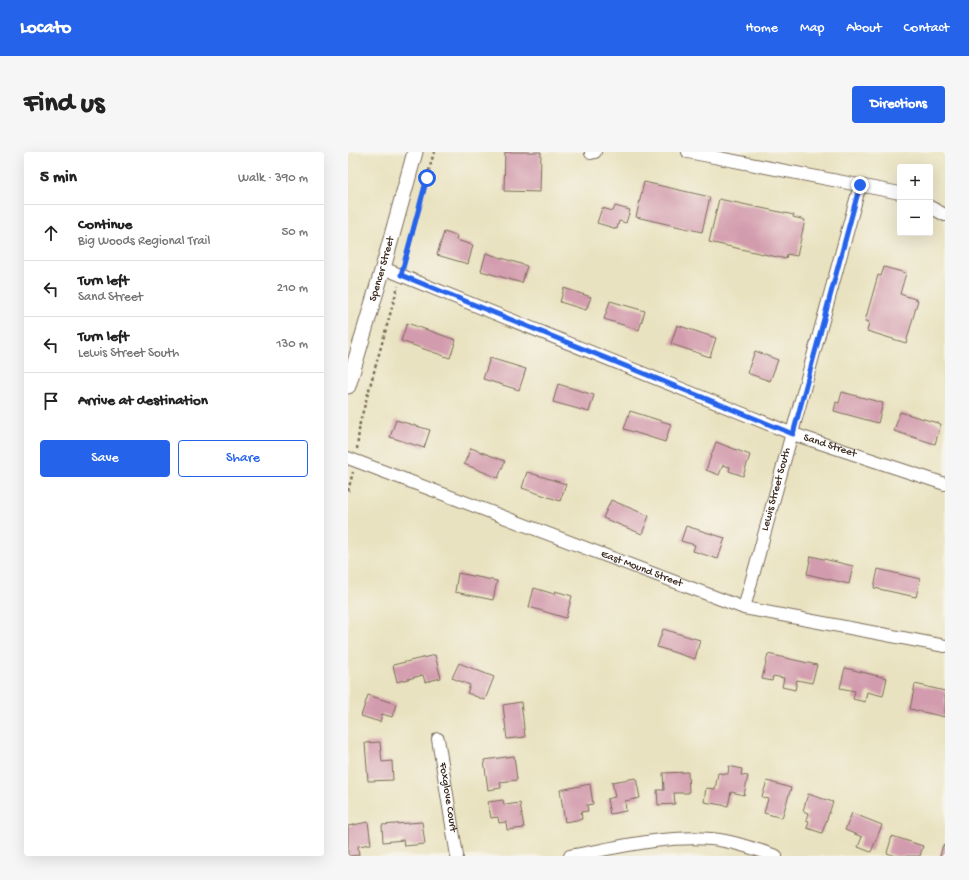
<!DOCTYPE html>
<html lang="en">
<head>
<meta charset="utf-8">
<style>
	:root { --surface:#fff; --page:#f6f6f6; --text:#222; --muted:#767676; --line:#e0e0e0; --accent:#2563eb }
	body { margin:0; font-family:"Gochi Hand",sans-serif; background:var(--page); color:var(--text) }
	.controls { position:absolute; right:12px; top:12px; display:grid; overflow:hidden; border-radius:4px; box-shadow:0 4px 16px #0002 }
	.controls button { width:36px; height:36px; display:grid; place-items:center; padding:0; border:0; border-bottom:1px solid var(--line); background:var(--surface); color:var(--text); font:20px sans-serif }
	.stop { position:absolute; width:12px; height:12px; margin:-9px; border:3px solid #2563eb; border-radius:50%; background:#fff }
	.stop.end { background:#2563eb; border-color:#fff; box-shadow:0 1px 4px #0008 }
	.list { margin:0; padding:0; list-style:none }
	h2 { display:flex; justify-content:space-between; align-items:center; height:52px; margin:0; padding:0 16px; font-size:17px }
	h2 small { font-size:13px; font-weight:400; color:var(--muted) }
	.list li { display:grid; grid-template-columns:26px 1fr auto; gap:12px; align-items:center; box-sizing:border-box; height:56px; padding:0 16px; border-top:1px solid var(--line) }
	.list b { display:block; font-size:15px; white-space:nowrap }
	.list p { margin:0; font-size:13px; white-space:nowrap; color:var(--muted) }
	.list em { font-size:13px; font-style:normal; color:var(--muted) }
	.actions { display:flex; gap:8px; padding:12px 16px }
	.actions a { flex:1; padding:9px 0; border:1px solid var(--accent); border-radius:4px; text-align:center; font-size:14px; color:var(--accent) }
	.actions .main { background:var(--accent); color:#fff }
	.icon { flex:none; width:22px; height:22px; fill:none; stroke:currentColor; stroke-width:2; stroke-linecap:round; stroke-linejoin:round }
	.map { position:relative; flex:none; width:597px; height:704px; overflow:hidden; border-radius:4px }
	header { display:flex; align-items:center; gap:24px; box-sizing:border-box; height:56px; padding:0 20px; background:var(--accent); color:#fff }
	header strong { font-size:19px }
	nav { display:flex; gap:22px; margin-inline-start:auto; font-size:14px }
	.intro { display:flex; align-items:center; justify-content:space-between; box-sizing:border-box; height:96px; padding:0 24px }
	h1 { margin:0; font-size:28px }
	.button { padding:10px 18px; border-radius:4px; background:var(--accent); color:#fff; font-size:14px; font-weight:700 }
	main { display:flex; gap:24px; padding:0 24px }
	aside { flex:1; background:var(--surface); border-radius:4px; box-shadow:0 4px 16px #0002 }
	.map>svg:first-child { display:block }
</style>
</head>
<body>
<header>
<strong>Locato</strong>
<nav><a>Home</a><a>Map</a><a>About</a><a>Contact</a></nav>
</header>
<div class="intro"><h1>Find us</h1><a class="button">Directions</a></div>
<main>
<aside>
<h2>5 min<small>Walk · 390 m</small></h2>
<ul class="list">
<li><svg class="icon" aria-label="ahead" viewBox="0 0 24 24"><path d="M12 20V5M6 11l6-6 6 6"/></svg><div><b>Continue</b><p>Big Woods Regional Trail</p></div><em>50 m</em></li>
<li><svg class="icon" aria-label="left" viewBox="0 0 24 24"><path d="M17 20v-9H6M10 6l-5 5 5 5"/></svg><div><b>Turn left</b><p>Sand Street</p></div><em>210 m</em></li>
<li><svg class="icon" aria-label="left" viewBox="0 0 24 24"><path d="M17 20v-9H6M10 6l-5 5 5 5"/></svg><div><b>Turn left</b><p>Lewis Street South</p></div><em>130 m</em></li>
<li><svg class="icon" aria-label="arrive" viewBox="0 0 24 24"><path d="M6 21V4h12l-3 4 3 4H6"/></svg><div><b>Arrive at destination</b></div></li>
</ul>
<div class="actions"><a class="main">Save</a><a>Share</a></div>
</aside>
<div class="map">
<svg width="597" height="704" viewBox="0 0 597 704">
	<rect width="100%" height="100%" fill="#f7f3e8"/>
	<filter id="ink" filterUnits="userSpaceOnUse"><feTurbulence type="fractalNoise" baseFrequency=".025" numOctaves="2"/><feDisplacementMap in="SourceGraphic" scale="8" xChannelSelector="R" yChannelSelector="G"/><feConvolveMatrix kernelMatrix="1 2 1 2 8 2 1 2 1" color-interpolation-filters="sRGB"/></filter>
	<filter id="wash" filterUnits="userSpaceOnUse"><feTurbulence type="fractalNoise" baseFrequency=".012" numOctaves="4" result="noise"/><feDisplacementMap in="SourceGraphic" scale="16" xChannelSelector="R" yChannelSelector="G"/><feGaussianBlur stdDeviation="0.9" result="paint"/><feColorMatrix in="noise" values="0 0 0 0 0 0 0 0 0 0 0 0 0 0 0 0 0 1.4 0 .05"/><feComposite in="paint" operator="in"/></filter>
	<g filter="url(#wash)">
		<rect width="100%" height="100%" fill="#e9e2c0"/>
		<g id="blocks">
			<g fill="#d39cae">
				<polygon points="157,0 193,0 192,40 156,39"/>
				<polygon points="296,30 362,45 354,80 288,65"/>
				<polygon points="371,47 446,63 445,65 457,68 449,104 439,102 438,107 361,90"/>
				<polygon points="267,54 282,58 278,71 271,69 269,77 249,71 254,56 265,59"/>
				<polygon points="96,80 109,84 108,88 125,93 120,112 89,103"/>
				<polygon points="138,101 179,114 174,131 133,119"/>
				<polygon points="536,115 558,121 552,142 570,148 558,191 519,179 521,170 517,169 530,123 533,124"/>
				<polygon points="216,136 243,145 238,158 212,150"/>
				<polygon points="262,149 297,159 291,178 256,167"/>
				<polygon points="59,171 108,188 102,206 53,189"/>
				<polygon points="329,173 368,186 362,205 323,192"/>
				<polygon points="407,199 430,208 422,229 399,221"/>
				<polygon points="142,206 178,217 171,238 135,227"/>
				<polygon points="210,232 246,243 241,260 205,250"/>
				<polygon points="494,240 535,251 530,271 486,259 488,250 491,251"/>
				<polygon points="282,259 323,272 317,290 276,277"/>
				<polygon points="552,260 593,272 587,292 546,279"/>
				<polygon points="48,268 82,278 76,296 42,285"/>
				<polygon points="368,290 402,303 395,324 381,319 382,315 375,313 371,323 358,318"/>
				<polygon points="123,296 157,309 150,326 116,312"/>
				<polygon points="179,320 218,332 212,349 174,336"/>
				<polygon points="263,348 301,364 294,382 255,366"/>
				<polygon points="338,374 377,386 370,407 345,399 347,393 333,389"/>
				<polygon points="463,404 505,414 501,432 459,422"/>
				<polygon points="530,417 572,427 568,445 526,436"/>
				<polygon points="110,421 149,429 145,448 107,440"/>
				<polygon points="186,436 206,442 207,439 224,444 218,466 181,455"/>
				<polygon points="315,477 352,488 347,507 309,495"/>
				<polygon points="420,502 469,513 464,531 449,528 447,538 434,535 436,526 425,524 424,529 414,527"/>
				<polygon points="87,503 93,526 77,530 75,523 49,530 45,513"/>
				<polygon points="111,511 146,525 137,548 119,541 122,533 104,526"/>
				<polygon points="497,516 539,526 535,544 519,540 517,550 505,547 507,539 492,536"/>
				<polygon points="567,532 597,539 597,565 562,557"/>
				<polygon points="20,543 48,552 44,565 34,562 32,570 13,564"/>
				<polygon points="173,550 177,585 159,587 155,553"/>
				<polygon points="32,590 34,610 44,609 45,628 20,629 17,591"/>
				<polygon points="166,604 169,628 152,630 153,636 140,638 136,608"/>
				<polygon points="381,614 394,617 393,623 400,624 396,643 383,640 380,654 356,650 358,636 367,637 370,621 380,622"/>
				<polygon points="340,620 341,641 326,641 327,652 310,653 309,638 316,638 315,621"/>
				<polygon points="288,626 292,646 277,649 278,659 262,662 259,647 267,645 264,630"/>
				<polygon points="419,629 443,636 434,666 416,661 420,647 414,645"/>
				<polygon points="242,632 245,652 239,653 240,659 233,660 234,667 217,670 212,638"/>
				<polygon points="460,642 485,650 474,681 459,676 461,669 458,668 460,661 455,659"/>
				<polygon points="155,648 156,653 172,651 176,676 159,678 158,670 151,671 150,665 143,666 140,650"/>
				<polygon points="504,661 534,673 523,700 510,695 514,685 497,678"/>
				<polygon points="20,670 23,692 10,694 11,703 0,704 0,674"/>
				<polygon points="74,670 77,692 56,694 55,688 35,690 34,673"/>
				<polygon points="544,684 575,694 572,704 548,704 539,701"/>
				<polygon points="595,693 597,694 597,704 592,704"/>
			</g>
		</g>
	</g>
	<g filter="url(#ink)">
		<use href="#blocks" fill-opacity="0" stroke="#786a57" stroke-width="1"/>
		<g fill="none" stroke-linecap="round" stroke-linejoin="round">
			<defs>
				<g id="minor">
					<polyline points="340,0 552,41"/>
					<polyline points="243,1 247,0"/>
					<polyline points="582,55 597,63"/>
					<path id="s1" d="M35,116l410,166 152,50"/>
					<path id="s2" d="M0,306l396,150 201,38"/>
					<path id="s3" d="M396,456l116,-423"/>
					<path id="s4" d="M90,587l19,117"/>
					<path d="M222,704c46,-8 94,-21 141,-17 22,2 44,10 65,17"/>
				</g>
				<g id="tertiary">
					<path id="s5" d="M0,234l35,-118 32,-116"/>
				</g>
			</defs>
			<use href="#minor" stroke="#786a57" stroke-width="14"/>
			<use href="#tertiary" stroke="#786a57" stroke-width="17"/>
			<g stroke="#786a57" stroke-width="2.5" stroke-dasharray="3 3" stroke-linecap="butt">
				<polyline points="56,112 86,0"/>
				<polyline points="9,297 12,270 50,134"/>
				<polyline points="0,339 5,320"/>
			</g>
			<use href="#minor" stroke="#fff" stroke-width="12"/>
			<use href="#tertiary" stroke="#fff" stroke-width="15"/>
		</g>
	</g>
	<g fill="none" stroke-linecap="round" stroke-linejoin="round" filter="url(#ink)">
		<polyline stroke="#2563eb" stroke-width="5" points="79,26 53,123 445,282 512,33"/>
	</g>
	<g text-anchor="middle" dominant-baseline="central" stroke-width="3" stroke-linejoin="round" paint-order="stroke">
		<g font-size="11" fill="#3b2a1e" stroke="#f7f3e8">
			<text stroke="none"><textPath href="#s5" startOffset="122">Spencer Street</textPath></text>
			<text stroke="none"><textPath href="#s1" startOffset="481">Sand Street</textPath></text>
			<text stroke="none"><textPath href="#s3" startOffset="123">Lewis Street South</textPath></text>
			<text stroke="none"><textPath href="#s2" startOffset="314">East Mound Street</textPath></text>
			<text stroke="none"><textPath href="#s4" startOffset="59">Foxglove Court</textPath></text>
		</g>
	</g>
</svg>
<div class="controls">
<button>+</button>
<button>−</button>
</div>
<div class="stop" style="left:79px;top:26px"></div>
<div class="stop end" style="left:512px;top:33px"></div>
</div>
</main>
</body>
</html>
